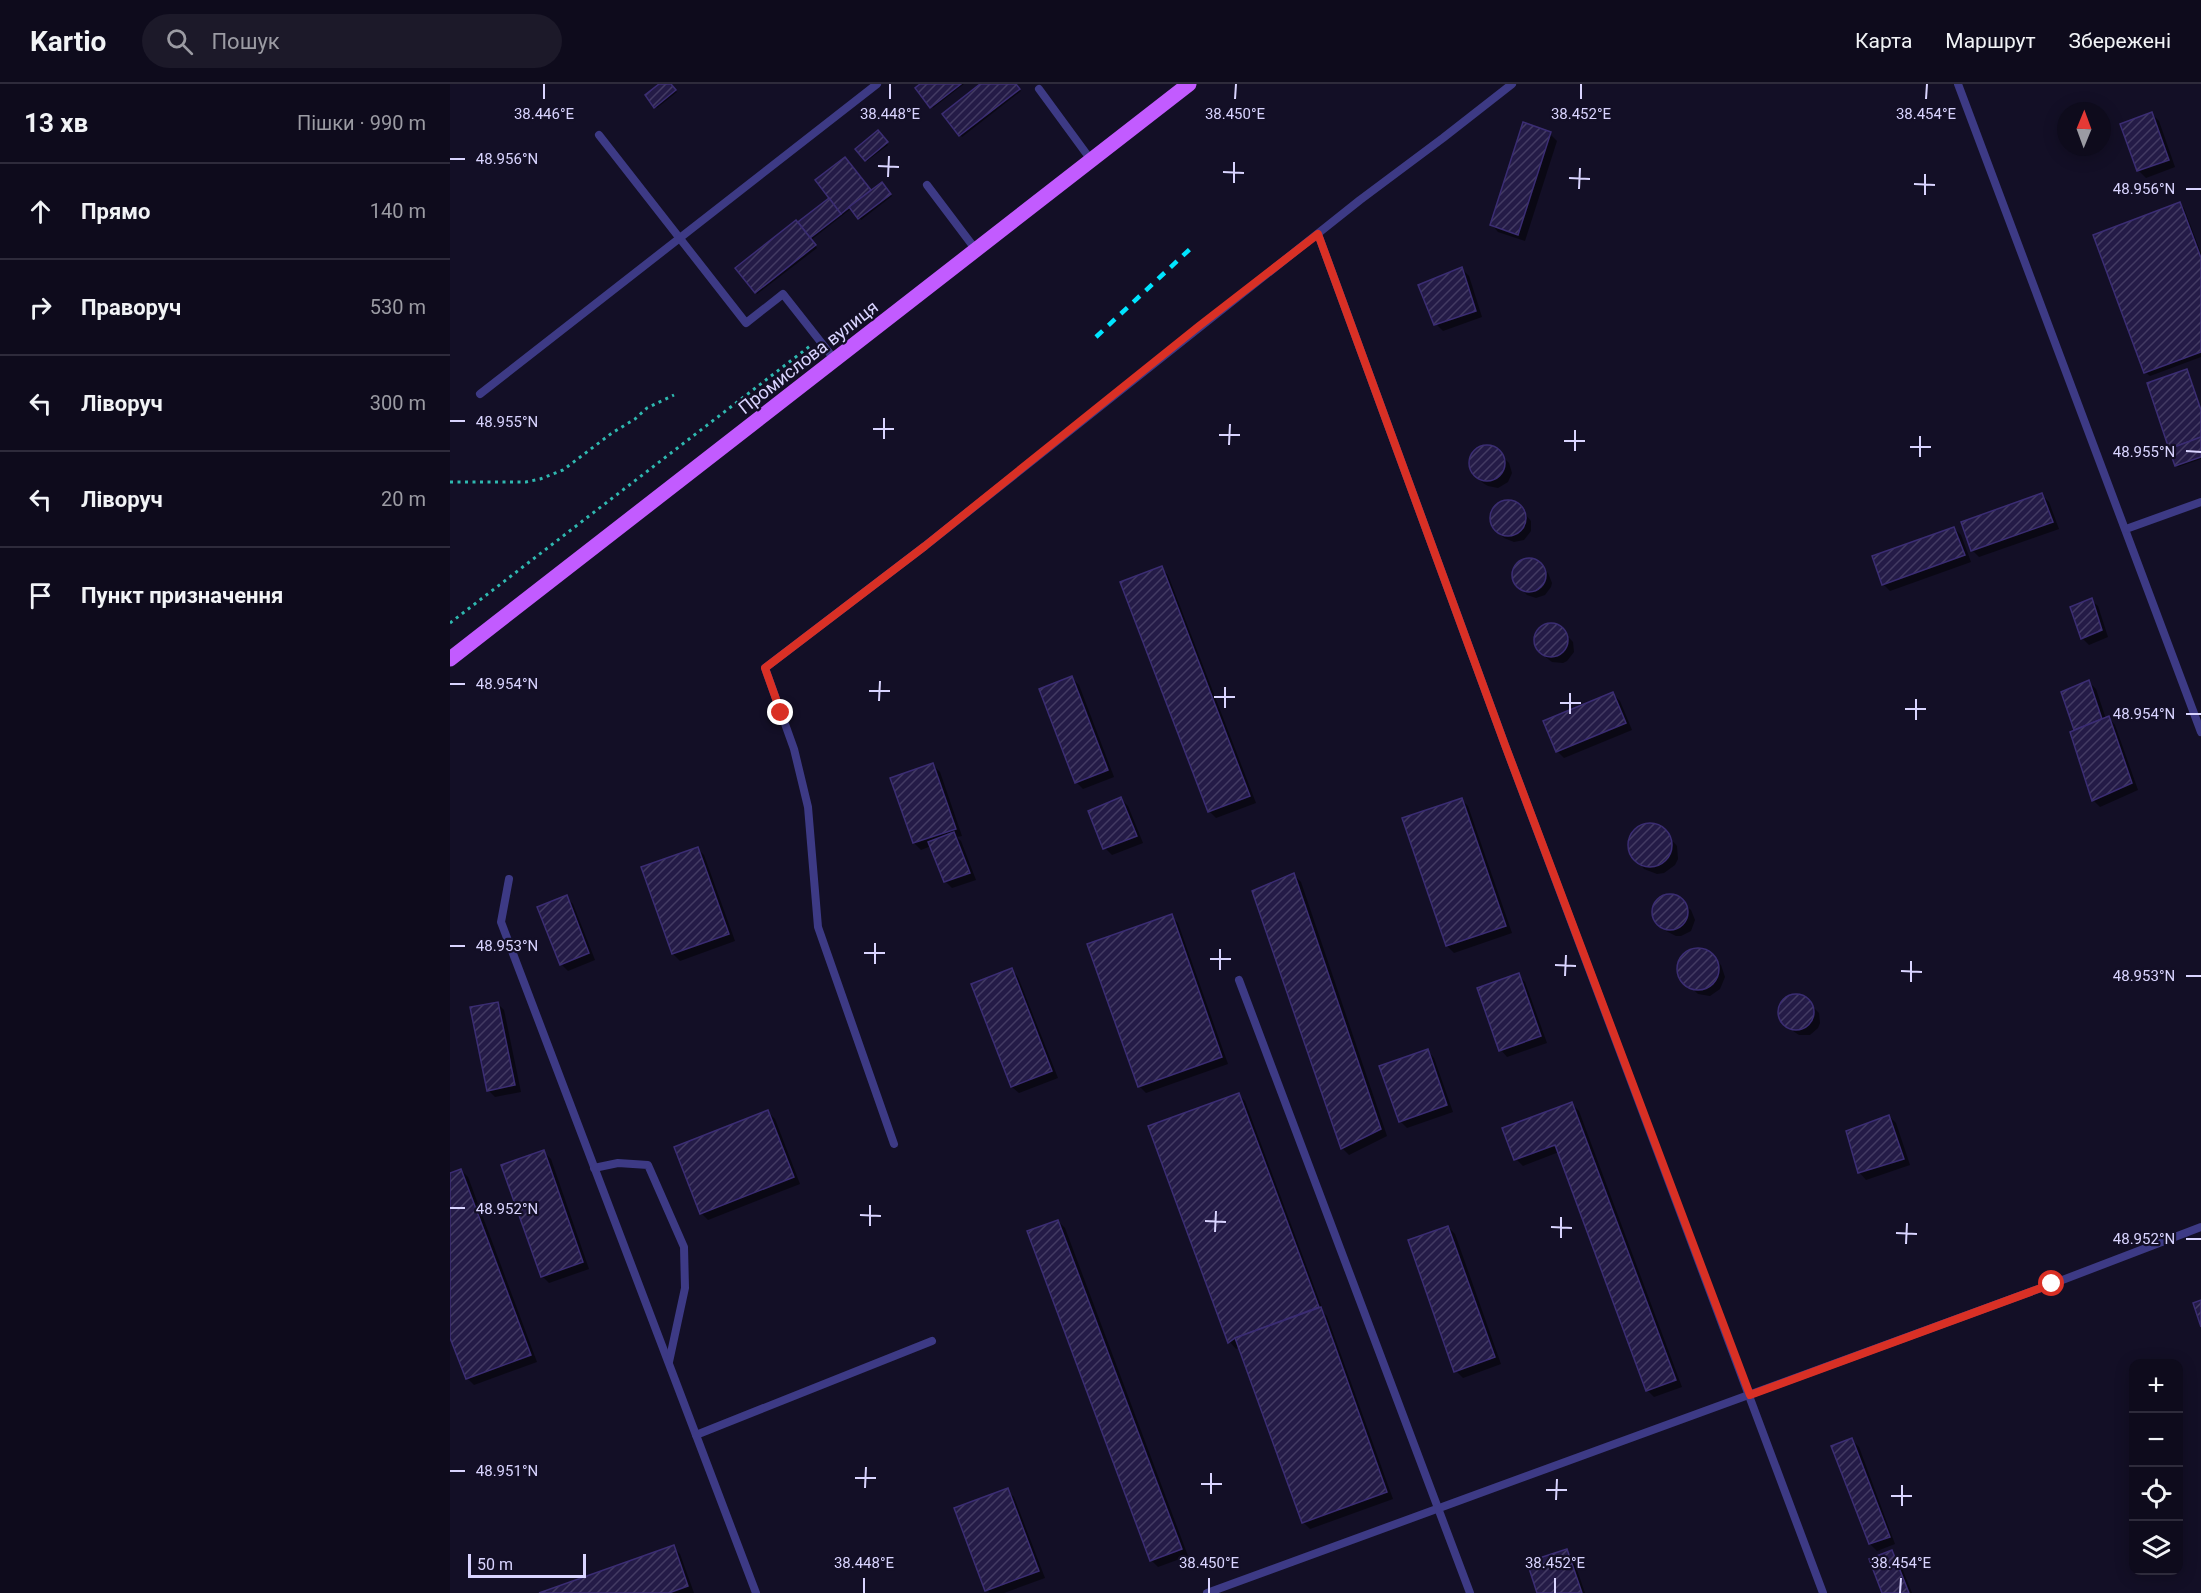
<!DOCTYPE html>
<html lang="uk">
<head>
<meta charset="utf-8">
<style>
	:root { --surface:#0e0b1c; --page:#1c1929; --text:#f1f3f6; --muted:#9b9ba3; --line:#2e2b3b }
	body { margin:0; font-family:Roboto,sans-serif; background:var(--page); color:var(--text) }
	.controls { position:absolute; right:18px; bottom:18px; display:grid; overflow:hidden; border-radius:12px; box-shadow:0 3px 15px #0003 }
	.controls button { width:54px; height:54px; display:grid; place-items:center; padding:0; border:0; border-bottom:2px solid var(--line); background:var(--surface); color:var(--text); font:30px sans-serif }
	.compass { position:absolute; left:1607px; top:18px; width:54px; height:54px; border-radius:50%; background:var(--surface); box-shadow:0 3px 15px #0003; rotate:1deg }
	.scale { position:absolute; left:18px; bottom:15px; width:118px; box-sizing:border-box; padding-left:6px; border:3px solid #d9d4ff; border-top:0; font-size:16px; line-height:21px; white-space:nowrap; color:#d9d4ff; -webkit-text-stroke:4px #130f26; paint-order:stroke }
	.stop { position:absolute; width:18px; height:18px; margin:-14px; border:4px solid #d93025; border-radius:50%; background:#fff }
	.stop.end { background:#d93025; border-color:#fff; box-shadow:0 2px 6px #0008 }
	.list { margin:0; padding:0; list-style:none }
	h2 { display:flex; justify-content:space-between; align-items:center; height:78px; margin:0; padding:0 24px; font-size:26px }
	h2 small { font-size:20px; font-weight:400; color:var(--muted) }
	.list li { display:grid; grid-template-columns:39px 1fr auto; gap:18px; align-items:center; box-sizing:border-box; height:96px; padding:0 24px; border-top:2px solid var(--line) }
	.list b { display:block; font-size:22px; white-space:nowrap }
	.list em { font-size:20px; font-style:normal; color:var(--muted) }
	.icon { flex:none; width:33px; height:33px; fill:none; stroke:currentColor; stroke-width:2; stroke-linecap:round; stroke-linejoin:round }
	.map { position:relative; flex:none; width:1751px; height:1509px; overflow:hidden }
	header { display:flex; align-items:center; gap:36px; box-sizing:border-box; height:84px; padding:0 30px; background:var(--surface); border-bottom:2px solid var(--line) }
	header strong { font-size:28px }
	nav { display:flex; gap:33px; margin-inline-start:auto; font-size:21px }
	.search { width:420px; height:54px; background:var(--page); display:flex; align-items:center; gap:15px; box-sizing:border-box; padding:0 21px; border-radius:33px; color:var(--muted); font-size:22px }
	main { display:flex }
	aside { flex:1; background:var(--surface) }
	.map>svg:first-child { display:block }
</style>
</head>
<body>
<header>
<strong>Kartio</strong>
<div class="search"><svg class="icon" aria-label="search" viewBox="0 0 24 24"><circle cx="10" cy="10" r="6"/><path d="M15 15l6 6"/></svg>Пошук</div>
<nav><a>Карта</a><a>Маршрут</a><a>Збережені</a></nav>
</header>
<main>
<aside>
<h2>13 хв<small>Пішки · 990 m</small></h2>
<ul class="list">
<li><svg class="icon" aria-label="ahead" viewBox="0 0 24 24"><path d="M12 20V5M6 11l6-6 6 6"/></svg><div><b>Прямо</b></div><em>140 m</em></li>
<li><svg class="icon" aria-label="right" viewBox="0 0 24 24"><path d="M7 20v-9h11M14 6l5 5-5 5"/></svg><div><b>Праворуч</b></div><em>530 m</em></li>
<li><svg class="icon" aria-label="left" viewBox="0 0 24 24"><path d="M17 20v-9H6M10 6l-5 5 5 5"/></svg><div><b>Ліворуч</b></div><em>300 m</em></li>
<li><svg class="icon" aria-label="left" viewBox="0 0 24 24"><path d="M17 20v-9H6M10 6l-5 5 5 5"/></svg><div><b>Ліворуч</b></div><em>20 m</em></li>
<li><svg class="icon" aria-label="arrive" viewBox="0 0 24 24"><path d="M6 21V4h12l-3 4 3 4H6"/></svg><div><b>Пункт призначення</b></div></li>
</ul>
</aside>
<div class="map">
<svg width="1751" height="1509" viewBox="0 0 1751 1509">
	<defs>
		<pattern id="building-hatch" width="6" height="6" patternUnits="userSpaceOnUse" patternTransform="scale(1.5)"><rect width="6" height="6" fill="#241b47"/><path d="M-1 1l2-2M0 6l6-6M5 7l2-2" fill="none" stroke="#433b63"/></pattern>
	</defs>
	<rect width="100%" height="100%" fill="#130f26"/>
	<g fill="#0007">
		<polygon points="211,0 220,0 227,8 207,24 197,11"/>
		<polygon points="472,0 514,0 483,24 467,4"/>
		<polygon points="533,0 565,0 571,7 512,53 494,31"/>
		<polygon points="1702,30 1709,37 1725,83 1696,94 1689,87 1672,41"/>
		<polygon points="428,48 438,61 417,77 407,65"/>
		<polygon points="1100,50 1107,57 1075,157 1048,148 1042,141"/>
		<polygon points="395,75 421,108 432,100 442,112 411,136 402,124 361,156 367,164 307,210 287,184 381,114"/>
		<polygon points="1730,120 1734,124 1751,169 1751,273 1700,292 1695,288"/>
		<polygon points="1012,185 1019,192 1032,233 993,247 986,240"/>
		<polygon points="1737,287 1751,326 1751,375 1728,383 1727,381"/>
		<polygon points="1033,364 1044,364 1059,379 1062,389 1058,398 1048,404 1038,402 1033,399 1026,391 1021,381 1023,370"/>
		<polygon points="1592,411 1599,418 1609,445 1529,473 1522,466"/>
		<polygon points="1056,418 1061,419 1070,424 1081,437 1081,447 1074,456 1064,458 1054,454 1043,442 1042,431 1047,422"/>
		<polygon points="1504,444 1511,451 1521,478 1440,507 1433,500"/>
		<polygon points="1077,476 1087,478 1098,489 1102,499 1101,503 1095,511 1086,514 1077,511 1066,499 1063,489 1068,480"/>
		<polygon points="711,484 718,491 806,719 766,734 759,727"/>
		<polygon points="1641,516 1648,522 1658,553 1639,561 1632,554"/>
		<polygon points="1104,540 1108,542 1123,558 1124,568 1117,577 1113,579 1102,578 1098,575 1090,568 1085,558 1087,548 1094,542"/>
		<polygon points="622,594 629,601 664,693 633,705 626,698"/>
		<polygon points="1639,598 1646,605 1656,635 1659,634 1665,641 1688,706 1650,723 1643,716 1626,647 1613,609"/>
		<polygon points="1163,610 1170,617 1182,646 1114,674 1107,667"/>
		<polygon points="483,681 490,688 512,752 507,753 511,757 526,796 502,804 495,797 481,762 471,766 464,759"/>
		<polygon points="671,715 678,722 693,759 662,771 655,764"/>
		<polygon points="1011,715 1018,722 1062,849 1004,869 997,862 954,735"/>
		<polygon points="1197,741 1211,744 1227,762 1228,775 1225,781 1214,789 1207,790 1194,785 1180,766 1181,752 1185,747"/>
		<polygon points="247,764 254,771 285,857 230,877 223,870 193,783"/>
		<polygon points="844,791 851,798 937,1052 899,1071 892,1064"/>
		<polygon points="1224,812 1241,826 1245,836 1241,847 1231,852 1226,852 1216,847 1208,839 1204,830 1209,816 1213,813"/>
		<polygon points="116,813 123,820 145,876 118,887 111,880"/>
		<polygon points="721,832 728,839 778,980 696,1009 689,1002"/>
		<polygon points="1247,866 1259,869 1263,874 1271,881 1275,893 1270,905 1260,912 1248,910 1231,894 1229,881 1235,871"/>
		<polygon points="562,886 568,893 608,994 569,1009 562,1003 523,901"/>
		<polygon points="1068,891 1075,898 1097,959 1057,973 1051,966"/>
		<polygon points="1348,912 1353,913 1369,929 1370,939 1368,944 1360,951 1349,951 1340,945 1332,937 1329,927 1330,922 1338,914"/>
		<polygon points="47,919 54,926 71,1008 45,1013 38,1006"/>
		<polygon points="978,967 984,974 1003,1028 957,1044 950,1037"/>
		<polygon points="788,1010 795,1017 874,1229 877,1232 943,1415 860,1445 853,1438 790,1263 786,1265 780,1258 699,1043"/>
		<polygon points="1122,1020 1129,1027 1232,1303 1204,1313 1197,1306 1109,1068 1073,1082 1066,1075"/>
		<polygon points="318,1028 325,1035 350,1100 258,1136 251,1129"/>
		<polygon points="1439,1032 1446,1039 1460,1081 1416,1096 1410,1089 1398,1047"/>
		<polygon points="94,1068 101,1075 139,1185 99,1199 92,1192"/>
		<polygon points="11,1086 18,1093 87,1278 24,1301 17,1294 0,1250 0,1090"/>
		<polygon points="608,1137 615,1144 738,1472 708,1483 701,1476"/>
		<polygon points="998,1143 1005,1150 1051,1280 1013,1294 1006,1287"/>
		<polygon points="1402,1356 1409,1363 1445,1460 1427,1467 1420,1460"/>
		<polygon points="557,1406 564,1413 595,1494 554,1509 540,1509 537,1506"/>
		<polygon points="223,1463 230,1470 244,1509 94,1509"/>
		<polygon points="1116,1467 1123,1474 1135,1509 1089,1509"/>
		<polygon points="1441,1468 1448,1474 1462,1509 1434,1509"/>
	</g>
	<g fill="url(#building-hatch)" stroke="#3b2d73" stroke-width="1.5">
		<polygon points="209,0 221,0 226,6 204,24 195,11"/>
		<polygon points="470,0 511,0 480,24 465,4"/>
		<polygon points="530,0 566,0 570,5 509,52 492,30"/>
		<polygon points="1702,28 1719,76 1687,87 1670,40"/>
		<polygon points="1073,38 1101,48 1068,151 1040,141"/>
		<polygon points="428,46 438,58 415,77 405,65"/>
		<polygon points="395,73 421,106 391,130 365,96"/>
		<polygon points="432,98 441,110 408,135 399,123"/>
		<polygon points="379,114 391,130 360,154 348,138"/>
		<polygon points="1730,118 1751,174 1751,268 1694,289 1643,151"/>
		<polygon points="346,136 366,161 305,209 285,184"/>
		<polygon points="1012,183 1026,227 984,241 968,201"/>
		<polygon points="1737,285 1751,326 1751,353 1719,365 1697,299"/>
		<polygon points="1751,353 1751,373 1725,382 1719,365"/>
		<circle cx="1037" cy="379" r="18"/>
		<polygon points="1592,409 1603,438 1521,467 1511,438"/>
		<circle cx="1058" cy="434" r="18"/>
		<polygon points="1504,443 1515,471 1432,501 1422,472"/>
		<circle cx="1079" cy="491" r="17"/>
		<polygon points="712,482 800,712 758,728 670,498"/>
		<polygon points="1642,514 1652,546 1631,555 1620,523"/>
		<circle cx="1101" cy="556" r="17"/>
		<polygon points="622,592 658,686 625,699 589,605"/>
		<polygon points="1639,596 1652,635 1624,646 1611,608"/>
		<polygon points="1163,608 1176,639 1106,668 1093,637"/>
		<polygon points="1659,632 1682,699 1642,717 1620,648"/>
		<polygon points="483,679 506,745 463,759 440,694"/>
		<polygon points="671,713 687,752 653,765 638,727"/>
		<polygon points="1012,714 1056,842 996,862 952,734"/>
		<circle cx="1200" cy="761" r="22"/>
		<polygon points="504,748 520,789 494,798 478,758"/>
		<polygon points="248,763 279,850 222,870 191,783"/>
		<polygon points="844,789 931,1045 891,1065 802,807"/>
		<circle cx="1220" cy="828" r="18"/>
		<polygon points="117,811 139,869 110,881 87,823"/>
		<polygon points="722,830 772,973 688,1003 637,860"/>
		<circle cx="1248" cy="885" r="21"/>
		<polygon points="562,884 602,987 561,1003 521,900"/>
		<polygon points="1069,889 1091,952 1049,967 1027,904"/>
		<circle cx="1346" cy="928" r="18"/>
		<polygon points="48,918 65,1001 37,1007 20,923"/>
		<polygon points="978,965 997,1021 949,1038 929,982"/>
		<polygon points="789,1009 869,1223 785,1254 778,1259 698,1042"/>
		<polygon points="1122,1018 1226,1296 1196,1307 1105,1061 1064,1076 1052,1044"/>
		<polygon points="318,1026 344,1093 250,1130 224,1063"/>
		<polygon points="1439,1031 1454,1075 1408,1089 1396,1047"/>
		<polygon points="94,1066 133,1178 91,1193 51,1081"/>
		<polygon points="11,1085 81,1271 16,1295 0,1254 0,1089"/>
		<polygon points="608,1136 732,1465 700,1477 577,1147"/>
		<polygon points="998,1142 1045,1273 1004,1288 958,1156"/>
		<polygon points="1751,1216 1751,1243 1743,1219"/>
		<polygon points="871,1223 937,1408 852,1439 785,1254"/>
		<polygon points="1402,1354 1440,1453 1419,1460 1381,1362"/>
		<polygon points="558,1404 589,1487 535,1507 504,1424"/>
		<polygon points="224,1461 238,1502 219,1509 89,1509"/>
		<polygon points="1117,1465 1132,1509 1087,1509 1077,1478"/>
		<polygon points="1442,1466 1459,1509 1432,1509 1419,1475"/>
	</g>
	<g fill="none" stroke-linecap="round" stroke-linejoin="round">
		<g stroke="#2fb8b0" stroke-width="3" stroke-dasharray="3 4.5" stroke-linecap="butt">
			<polyline points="0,398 76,398 90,395 113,386 162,349 185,335 197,324 224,311"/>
			<polyline points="0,539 360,262"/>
		</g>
		<g stroke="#3d3a85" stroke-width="8">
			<polyline points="1508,0 1751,648"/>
			<polyline points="589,5 641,76"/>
			<polyline points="149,51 296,239 333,210 385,276"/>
			<polyline points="477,101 526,166"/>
			<polyline points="868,150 1055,661 1373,1509"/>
			<polyline points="30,310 427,0"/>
			<polyline points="1676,445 1751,418"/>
			<polyline points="59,795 51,838 246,1351"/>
			<polyline points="789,896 1020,1509"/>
			<polyline points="444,1060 368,843 358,723 344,665 315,584 475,462 910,116 993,54 1062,0"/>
			<polyline points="144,1084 168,1079 198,1081 234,1163 235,1204 219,1278"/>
			<polyline points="306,1509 246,1351 482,1257"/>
			<polyline points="757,1509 1602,1200 1751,1143"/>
		</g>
		<polyline stroke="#c25bff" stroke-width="15" points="0,575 739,0"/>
		<polyline stroke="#00e5ff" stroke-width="4.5" stroke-dasharray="9 8" stroke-linecap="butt" points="646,253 740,165"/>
	</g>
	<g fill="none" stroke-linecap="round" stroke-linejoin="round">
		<polyline stroke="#d93025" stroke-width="8" points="331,629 315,584 475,462 749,242 868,150 1055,661 1300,1311 1602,1200"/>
	</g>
	<path fill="none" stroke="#d9d4ff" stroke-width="2" d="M94,15v-15M440,15v-15M785,15l1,-15M1131,15v-15M1476,15l1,-15M0,75h15M428,82l21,1M773,88l21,1M438,93l1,-21M1119,94l21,1M784,99v-21M1464,100l21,1M1129,105l1,-21M1736,105h15M1475,111v-21M0,337h15M423,345h21M769,351h21M434,355v-21M1114,357h21M779,361l1,-21M1460,363h21M1125,367v-21M1736,367l15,1M1470,373v-21M0,600h15M419,607h21M764,613h21M429,617l1,-20M1110,619h21M775,624v-21M1455,625h21M1120,630v-21M1736,630h15M1466,636v-21M0,862h15M414,869h21M760,875h21M425,880v-21M1105,881l21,1M770,886v-21M1451,887l21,1M1115,892l1,-21M1736,892h15M1461,898v-21M0,1124h15M410,1131l21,1M755,1137l21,1M420,1142v-21M1101,1143l21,1M765,1148l1,-21M1446,1149l21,1M1111,1154v-21M1736,1155h15M1456,1160l1,-21M0,1387h15M405,1394h21M751,1400h21M415,1404l1,-21M1096,1406h21M761,1410v-21M1441,1412h21M1106,1416l1,-21M1452,1422v-21M414,1509v-15M759,1509v-15M1105,1509v-15M1450,1509l1,-15"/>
	<g text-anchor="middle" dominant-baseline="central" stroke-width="4.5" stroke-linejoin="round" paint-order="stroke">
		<g font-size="18" fill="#d9d4ff" stroke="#130f26">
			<text transform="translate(358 273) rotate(-38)">Промислова вулиця</text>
		</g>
	</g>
	<g font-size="15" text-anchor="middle" fill="#d9d4ff" stroke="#130f26" stroke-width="4.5" stroke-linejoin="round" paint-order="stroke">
		<text x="94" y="35">38.446°E</text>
		<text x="440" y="35">38.448°E</text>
		<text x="785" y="35">38.450°E</text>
		<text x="1131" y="35">38.452°E</text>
		<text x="1476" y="35">38.454°E</text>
		<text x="57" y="80">48.956°N</text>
		<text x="1694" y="110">48.956°N</text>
		<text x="57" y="343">48.955°N</text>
		<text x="1694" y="373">48.955°N</text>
		<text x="57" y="605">48.954°N</text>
		<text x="1694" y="635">48.954°N</text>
		<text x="57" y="867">48.953°N</text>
		<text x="1694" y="897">48.953°N</text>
		<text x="57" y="1130">48.952°N</text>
		<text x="1694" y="1160">48.952°N</text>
		<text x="57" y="1392">48.951°N</text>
		<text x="414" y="1484">38.448°E</text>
		<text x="759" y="1484">38.450°E</text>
		<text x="1105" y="1484">38.452°E</text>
		<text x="1451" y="1484">38.454°E</text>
	</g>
</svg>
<div class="controls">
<button>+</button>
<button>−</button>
<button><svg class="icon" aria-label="locate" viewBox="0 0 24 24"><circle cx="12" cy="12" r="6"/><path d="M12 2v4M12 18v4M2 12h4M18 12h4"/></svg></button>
<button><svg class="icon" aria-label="layers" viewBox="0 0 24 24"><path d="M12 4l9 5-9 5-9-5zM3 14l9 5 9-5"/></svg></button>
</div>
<svg class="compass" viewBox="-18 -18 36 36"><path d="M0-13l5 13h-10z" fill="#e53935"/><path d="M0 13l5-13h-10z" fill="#9b9ba3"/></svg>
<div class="scale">50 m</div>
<div class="stop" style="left:1602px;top:1200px"></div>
<div class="stop end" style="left:331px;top:629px"></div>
</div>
</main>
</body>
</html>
